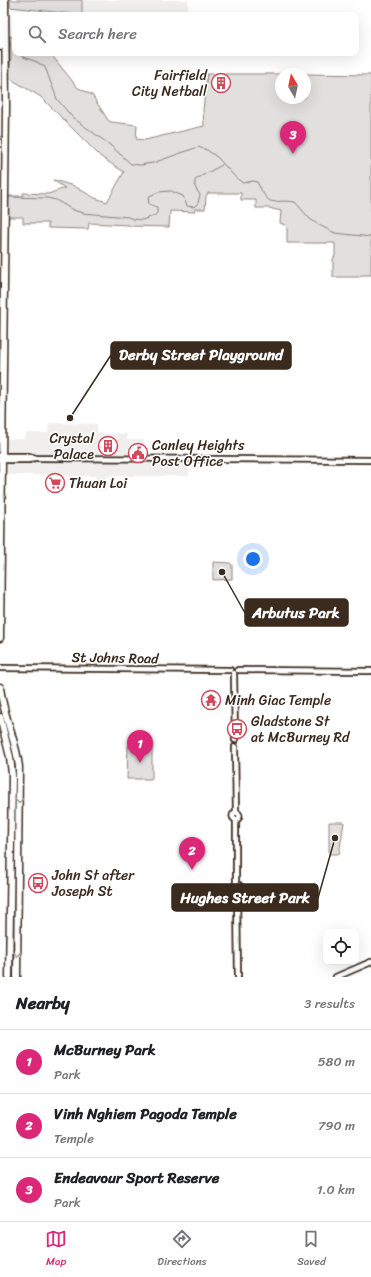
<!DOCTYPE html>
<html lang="en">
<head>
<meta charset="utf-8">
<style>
	:root { --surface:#fff; --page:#f2f2f2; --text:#202124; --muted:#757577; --line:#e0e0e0; --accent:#db2777 }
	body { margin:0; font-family:Sriracha,sans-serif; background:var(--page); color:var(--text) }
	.controls { position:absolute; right:12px; bottom:12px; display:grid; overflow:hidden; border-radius:8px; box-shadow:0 4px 16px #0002 }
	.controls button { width:36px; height:36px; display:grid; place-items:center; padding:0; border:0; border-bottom:1px solid var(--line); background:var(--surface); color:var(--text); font:20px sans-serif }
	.compass { position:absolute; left:275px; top:68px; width:36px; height:36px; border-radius:50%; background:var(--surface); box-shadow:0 4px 16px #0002; rotate:351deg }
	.you { position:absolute; left:253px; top:559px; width:14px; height:14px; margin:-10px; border:3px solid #fff; border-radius:50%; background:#1a73e8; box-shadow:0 0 0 6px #1a73e833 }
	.badge { display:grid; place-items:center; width:26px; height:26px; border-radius:50%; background:var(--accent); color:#fff; font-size:13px; font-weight:700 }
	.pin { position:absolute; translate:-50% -33px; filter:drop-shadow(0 1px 2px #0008) }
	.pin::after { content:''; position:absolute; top:21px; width:14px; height:12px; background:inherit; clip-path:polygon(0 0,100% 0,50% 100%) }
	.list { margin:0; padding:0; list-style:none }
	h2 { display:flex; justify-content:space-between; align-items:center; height:52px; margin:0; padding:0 16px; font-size:17px }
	h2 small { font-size:13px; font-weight:400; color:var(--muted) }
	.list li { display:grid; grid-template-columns:26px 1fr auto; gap:12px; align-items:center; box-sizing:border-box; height:64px; padding:0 16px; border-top:1px solid var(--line) }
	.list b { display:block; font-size:15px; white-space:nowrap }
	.list p { margin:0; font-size:13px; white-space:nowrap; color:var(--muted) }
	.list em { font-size:13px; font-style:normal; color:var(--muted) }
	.icon { flex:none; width:22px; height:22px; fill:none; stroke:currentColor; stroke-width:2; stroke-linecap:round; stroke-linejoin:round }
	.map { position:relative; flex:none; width:371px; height:977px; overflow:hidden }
	.search { position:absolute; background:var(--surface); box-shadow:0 4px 16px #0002; left:12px; right:12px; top:12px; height:44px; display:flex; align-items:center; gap:10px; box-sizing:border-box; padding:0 14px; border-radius:8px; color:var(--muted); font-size:15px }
	.sheet { height:244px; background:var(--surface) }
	nav { display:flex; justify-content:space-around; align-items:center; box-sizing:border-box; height:56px; border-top:1px solid var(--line); background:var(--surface); font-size:11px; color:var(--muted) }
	nav a { display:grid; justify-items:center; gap:2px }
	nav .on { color:var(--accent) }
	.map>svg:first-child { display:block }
</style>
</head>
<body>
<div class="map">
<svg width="371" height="977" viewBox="0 0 371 977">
	<rect width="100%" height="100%" fill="#fff"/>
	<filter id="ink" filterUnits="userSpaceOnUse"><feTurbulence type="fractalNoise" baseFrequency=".025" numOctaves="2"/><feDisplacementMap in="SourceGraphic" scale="8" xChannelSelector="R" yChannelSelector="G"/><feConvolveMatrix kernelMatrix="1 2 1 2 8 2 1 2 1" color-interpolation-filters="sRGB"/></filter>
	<g filter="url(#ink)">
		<g fill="#f1efee">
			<rect x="82" y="0" width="106" height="15"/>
			<polygon points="49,423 97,424 97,433 127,434 127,440 144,440 144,459 189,459 189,476 107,476 107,490 96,490 96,476 63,476 63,490 49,489 49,475 5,475 6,466 7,463 9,452 6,449 6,439 25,439 26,433 48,433"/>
		</g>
		<g fill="#e2e0de" stroke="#8e857e">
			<polygon points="10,0 82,0 82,15 10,7"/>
			<polygon points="10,36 15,37 15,53 50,53 77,87 92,95 108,120 111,122 137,125 136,139 145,140 204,126 203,110 207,74 281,74 281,98 305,98 305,74 371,75 371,275 361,275 360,277 333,277 333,259 335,256 335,243 287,243 287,227 285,225 280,223 281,211 269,208 256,208 256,200 241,200 241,193 208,193 206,196 205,209 195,209 194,212 170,211 169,227 129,226 129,225 89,223 88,229 48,228 48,223 23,223 23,217 8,217 8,196 23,196 23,193 48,194 65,188 53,180 54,180 74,186 95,198 107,202 124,172 101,157 41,97 9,78 11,56"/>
			<polygon points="213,562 230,563 232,565 232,579 213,580"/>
			<polygon points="128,746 152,747 152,779 127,779"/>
			<polygon points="329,822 344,822 339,854 329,854"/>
		</g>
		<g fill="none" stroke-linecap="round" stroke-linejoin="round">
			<g stroke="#887e77" stroke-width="1">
				<polyline points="9,41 15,45"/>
				<path d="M20,53l1,3 16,6 8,5 12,32 15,18 38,28 21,19 9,1 13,-2 45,-16 9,3 10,7 19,21 7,5 10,-2 4,1c15,29 12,16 38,20l15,17 9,6 16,8 36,4"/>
				<polyline points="7,197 47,198 56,200 73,210 83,213 128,217 133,219 142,220 154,216 157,213 157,207 149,204 148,197 158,192 171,191 183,196 187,206 194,207 198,203 200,195 195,187 195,180 198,178 222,165"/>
			</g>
			<defs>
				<g id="secondary">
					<polyline points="0,456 29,456 36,458 371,460"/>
					<polyline points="0,460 29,460 34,458"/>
					<polyline points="0,668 230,670"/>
					<polyline points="238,670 371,671"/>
					<polyline points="234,673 235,740"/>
					<polyline points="235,747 236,813"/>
					<circle cx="236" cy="816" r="3.5"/>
					<polyline points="236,820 236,885"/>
					<circle cx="237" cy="889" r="4.5"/>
					<polyline points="237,894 238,977"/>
				</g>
				<polyline id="primary" points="336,977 371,962"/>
				<g id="highway">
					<polyline points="0,2 0,47"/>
					<polyline points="0,638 6,106 5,0"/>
					<path d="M0,687c3,28 16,53 19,80l-2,210"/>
					<polyline points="0,717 10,757 12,774 9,977"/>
				</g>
			</defs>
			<use href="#secondary" stroke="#3b2a1e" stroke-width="8"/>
			<use href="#primary" stroke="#3b2a1e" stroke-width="8"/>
			<use href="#highway" stroke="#3b2a1e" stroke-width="9"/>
			<use href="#secondary" stroke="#fff" stroke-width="4.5"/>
			<use href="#primary" stroke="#fff" stroke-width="5"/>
			<use href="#highway" stroke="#fff" stroke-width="6"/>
		</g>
		<defs><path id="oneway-chevron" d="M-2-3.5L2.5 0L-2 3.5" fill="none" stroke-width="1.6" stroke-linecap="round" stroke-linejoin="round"/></defs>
		<g stroke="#a79f9a">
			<use href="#oneway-chevron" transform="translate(19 801) rotate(91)"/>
			<use href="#oneway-chevron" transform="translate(17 954) rotate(92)"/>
		</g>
	</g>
	<defs>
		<symbol id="building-ring" viewBox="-11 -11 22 22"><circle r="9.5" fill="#fff" stroke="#d1495b" stroke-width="1.5"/><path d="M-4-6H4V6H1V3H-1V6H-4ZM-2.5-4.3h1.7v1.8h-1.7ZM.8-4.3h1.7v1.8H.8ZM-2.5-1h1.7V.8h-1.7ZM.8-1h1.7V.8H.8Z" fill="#d1495b"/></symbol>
		<symbol id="civic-ring" viewBox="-11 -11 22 22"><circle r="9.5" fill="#fff" stroke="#d1495b" stroke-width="1.5"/><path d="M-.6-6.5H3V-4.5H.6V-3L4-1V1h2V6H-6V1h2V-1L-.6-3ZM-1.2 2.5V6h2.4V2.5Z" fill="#d1495b"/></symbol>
		<symbol id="supermarket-ring" viewBox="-11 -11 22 22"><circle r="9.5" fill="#fff" stroke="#d1495b" stroke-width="1.5"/><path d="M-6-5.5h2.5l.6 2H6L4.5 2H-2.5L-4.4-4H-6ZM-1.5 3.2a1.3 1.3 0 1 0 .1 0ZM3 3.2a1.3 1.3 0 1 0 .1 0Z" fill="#d1495b"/></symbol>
		<symbol id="temple-ring" viewBox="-11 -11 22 22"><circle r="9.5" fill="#fff" stroke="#d1495b" stroke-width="1.5"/><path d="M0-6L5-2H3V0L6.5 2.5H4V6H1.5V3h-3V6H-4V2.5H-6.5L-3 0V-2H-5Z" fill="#d1495b"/></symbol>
		<symbol id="bus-ring" viewBox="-11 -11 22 22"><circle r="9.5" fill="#fff" stroke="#d1495b" stroke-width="1.5"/><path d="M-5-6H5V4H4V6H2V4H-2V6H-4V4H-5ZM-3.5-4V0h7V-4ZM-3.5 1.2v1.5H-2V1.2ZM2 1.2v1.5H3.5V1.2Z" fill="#d1495b"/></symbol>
	</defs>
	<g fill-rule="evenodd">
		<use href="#building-ring" x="210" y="72" width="22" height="22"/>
		<use href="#building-ring" x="97" y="435" width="22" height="22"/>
		<use href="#civic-ring" x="127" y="442" width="22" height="22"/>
		<use href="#supermarket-ring" x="44" y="472" width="22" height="22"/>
		<use href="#temple-ring" x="200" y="689" width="22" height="22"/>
		<use href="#bus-ring" x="226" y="718" width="22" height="22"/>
		<use href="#bus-ring" x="27" y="872" width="22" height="22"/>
	</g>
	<g text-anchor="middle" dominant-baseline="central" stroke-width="3" stroke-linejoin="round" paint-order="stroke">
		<g font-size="14" fill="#3b2a1e" stroke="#fff" text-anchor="start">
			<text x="207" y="75" text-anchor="end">Fairfield<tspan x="207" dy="16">City Netball</tspan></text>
			<text x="94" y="438" text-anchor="end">Crystal<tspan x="94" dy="16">Palace</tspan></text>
			<text x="152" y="445">Canley Heights<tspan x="152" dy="16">Post Office</tspan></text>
			<text x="69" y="483">Thuan Loi</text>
			<text x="225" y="700">Minh Giac Temple</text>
			<text x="251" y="721">Gladstone St<tspan x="251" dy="16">at McBurney Rd</tspan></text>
			<text x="52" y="875">John St after<tspan x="52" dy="16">Joseph St</tspan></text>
		</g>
		<g font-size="14" fill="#3b2a1e" stroke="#fff">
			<text transform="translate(115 658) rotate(1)">St Johns Road</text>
		</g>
	</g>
	<path fill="none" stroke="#3b2a1e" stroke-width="1.5" d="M70 418L111 355M222 572L245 613M335 838L318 898"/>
	<g fill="#3b2a1e" stroke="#fff" stroke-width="1.5">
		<circle cx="70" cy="418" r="4"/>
		<circle cx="222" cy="572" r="4"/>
		<circle cx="335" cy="838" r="4"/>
	</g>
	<g fill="#3b2a1e" stroke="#3b2a1e" stroke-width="1.5">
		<rect x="111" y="342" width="180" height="27" rx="4"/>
		<rect x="245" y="599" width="103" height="27" rx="4"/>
		<rect x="172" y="884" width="146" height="27" rx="4"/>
	</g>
	<g font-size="15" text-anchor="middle" font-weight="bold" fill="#fff">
		<text x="201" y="360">Derby Street Playground</text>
		<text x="296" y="618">Arbutus Park</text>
		<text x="245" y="903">Hughes Street Park</text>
	</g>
</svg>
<div class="controls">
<button><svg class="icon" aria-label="locate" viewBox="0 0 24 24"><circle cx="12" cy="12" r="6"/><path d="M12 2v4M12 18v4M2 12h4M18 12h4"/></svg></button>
</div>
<svg class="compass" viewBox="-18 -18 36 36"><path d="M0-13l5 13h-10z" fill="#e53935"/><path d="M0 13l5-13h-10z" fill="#757577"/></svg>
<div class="you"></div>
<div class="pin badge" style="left:140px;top:763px">1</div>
<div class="pin badge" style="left:192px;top:870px">2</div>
<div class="pin badge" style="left:293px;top:154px">3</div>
<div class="search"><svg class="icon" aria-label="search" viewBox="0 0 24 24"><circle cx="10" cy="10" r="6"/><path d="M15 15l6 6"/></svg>Search here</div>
</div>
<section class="sheet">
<h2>Nearby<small>3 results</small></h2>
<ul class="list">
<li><span class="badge">1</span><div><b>McBurney Park</b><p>Park</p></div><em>580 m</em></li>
<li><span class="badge">2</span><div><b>Vinh Nghiem Pagoda Temple</b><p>Temple</p></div><em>790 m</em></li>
<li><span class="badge">3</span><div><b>Endeavour Sport Reserve</b><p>Park</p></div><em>1.0 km</em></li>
</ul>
</section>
<nav>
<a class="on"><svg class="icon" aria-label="map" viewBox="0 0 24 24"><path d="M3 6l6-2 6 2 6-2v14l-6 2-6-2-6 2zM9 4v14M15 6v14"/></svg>Map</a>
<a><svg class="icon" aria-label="directions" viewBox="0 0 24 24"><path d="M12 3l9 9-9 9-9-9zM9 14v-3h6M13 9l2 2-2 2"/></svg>Directions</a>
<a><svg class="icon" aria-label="saved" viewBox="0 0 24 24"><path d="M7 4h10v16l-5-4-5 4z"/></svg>Saved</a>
</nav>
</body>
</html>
